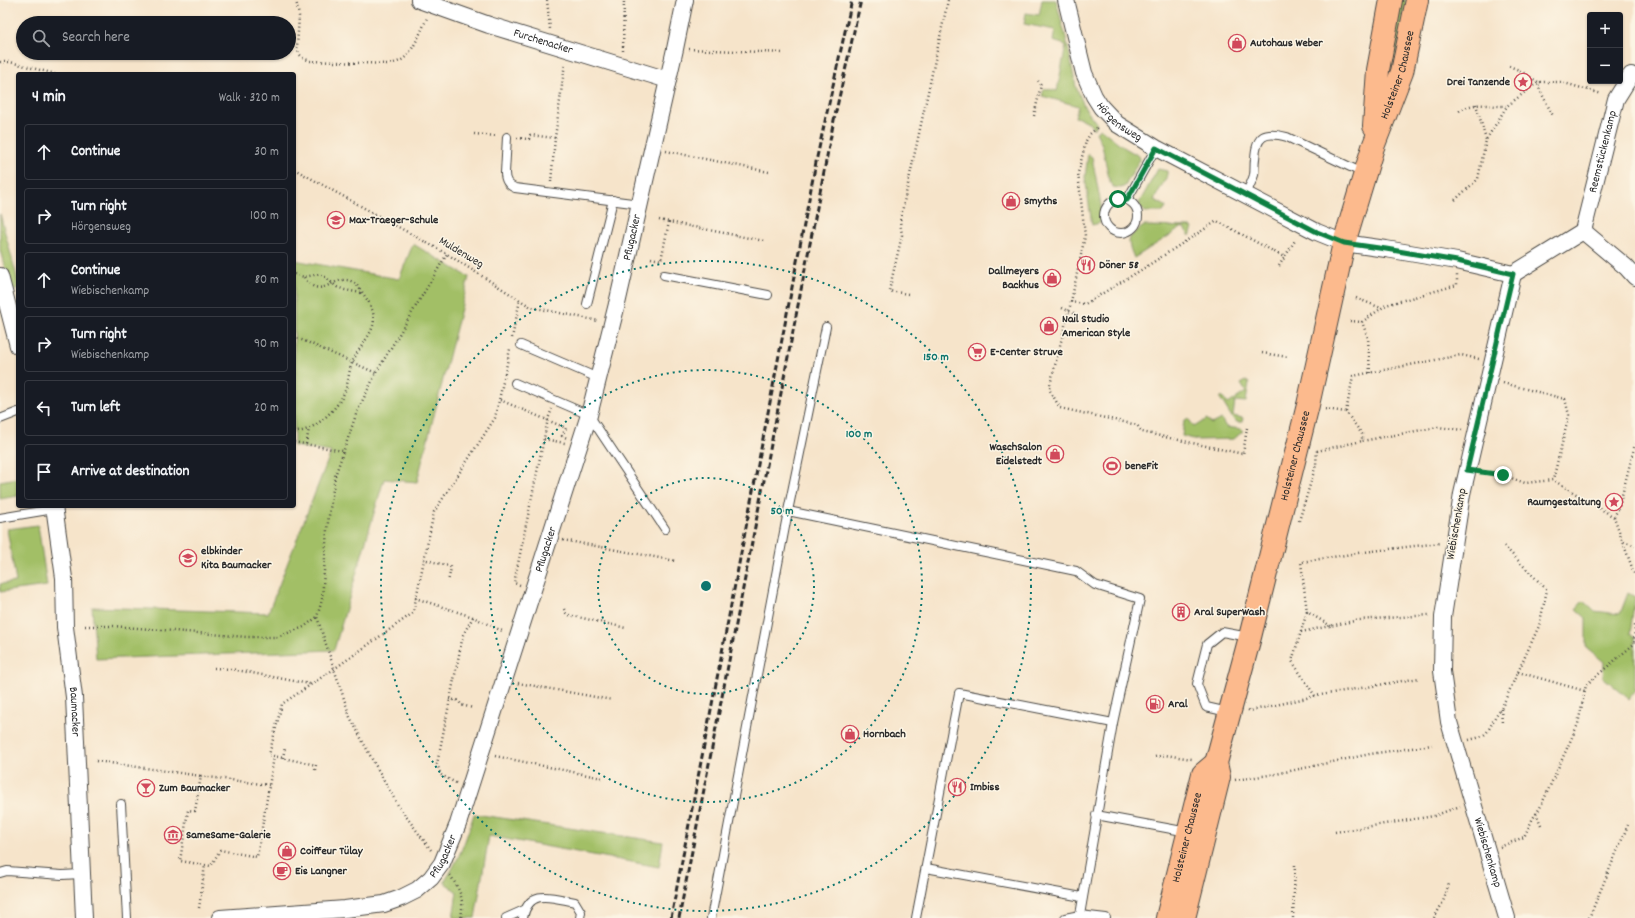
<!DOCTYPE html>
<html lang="en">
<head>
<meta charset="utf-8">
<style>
	:root { --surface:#171b24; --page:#20242c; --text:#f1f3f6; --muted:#9ea1a6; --line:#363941 }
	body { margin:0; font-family:Dekko,sans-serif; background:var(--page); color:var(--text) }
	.controls { position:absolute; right:12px; top:12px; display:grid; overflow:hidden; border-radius:4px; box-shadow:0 1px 3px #0004 }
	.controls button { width:36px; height:36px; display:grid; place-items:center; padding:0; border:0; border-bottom:1px solid var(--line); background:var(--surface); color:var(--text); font:20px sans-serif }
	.stop { position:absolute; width:12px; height:12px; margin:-9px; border:3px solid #0b8043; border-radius:50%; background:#fff }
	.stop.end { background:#0b8043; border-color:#fff; box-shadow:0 1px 4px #0008 }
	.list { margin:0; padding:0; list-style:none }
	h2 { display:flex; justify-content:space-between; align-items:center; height:52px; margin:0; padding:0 16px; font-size:17px }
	h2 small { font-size:13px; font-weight:400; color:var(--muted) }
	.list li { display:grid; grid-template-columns:26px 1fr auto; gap:12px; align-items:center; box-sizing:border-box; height:56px; margin:0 8px 8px; padding:0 8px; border:1px solid var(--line); border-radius:4px }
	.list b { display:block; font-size:15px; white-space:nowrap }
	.list p { margin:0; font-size:13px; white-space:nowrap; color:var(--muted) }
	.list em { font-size:13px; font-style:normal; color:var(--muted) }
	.icon { flex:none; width:22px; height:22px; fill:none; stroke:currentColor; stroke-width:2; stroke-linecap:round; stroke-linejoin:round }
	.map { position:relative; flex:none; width:1635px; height:918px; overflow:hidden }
	.search { position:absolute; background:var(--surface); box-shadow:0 1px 3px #0004; left:16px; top:16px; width:280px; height:44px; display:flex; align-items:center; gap:10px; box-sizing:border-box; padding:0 14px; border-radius:22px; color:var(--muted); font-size:15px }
	.panel { position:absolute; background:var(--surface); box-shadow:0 1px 3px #0004; left:16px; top:72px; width:280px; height:436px; border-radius:4px }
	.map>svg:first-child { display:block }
</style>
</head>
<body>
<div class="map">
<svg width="1635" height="918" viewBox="0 0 1635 918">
	<rect width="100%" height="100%" fill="#fcf5e5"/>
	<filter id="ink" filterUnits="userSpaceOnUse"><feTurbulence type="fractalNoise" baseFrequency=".025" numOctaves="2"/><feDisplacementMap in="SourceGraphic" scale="8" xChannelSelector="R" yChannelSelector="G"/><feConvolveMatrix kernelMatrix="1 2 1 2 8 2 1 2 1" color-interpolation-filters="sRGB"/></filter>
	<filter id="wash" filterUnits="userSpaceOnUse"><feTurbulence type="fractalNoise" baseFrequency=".012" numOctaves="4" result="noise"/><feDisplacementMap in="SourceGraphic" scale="16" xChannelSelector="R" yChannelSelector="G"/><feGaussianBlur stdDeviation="0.9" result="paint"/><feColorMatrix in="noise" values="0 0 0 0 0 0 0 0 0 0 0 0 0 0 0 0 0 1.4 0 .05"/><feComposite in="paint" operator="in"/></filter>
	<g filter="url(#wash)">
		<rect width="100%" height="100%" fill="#f6e4ca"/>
		<g fill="#a2bf66" stroke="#667548">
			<path d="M1042,0h14l11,42 9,45 9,21 12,16 -2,4h-3c-3,-8 -10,-9 -17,-11l3,-11 -36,-10 2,-8 13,3 9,-46 -13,-4 2,-11 -31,-6 2,-11 13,2z"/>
			<polygon points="1401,0 1406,0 1399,48 1382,98"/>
			<polygon points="1101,129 1125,148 1139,156 1140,159 1125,186 1121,188 1113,187 1110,183 1102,145 1096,132"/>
			<polygon points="1088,154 1092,157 1101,205 1100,223 1092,225 1085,177"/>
			<polygon points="1158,169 1167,171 1167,176 1154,200 1164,205 1166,208 1163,212 1145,212 1141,208 1139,203"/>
			<polygon points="0,214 18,281 18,289 11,291 0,250"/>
			<path d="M1144,226l47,1 2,1 -3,8 -7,-9 -49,31c-8,-19 -7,-21 10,-32z"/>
			<polygon points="413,244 469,277 417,482 384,479 334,650 96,659 92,607 268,613 331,452 294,446 294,260 399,279"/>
			<polygon points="1246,381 1249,383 1246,402 1235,401 1233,416 1243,418 1242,422 1237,422 1233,419 1220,398 1222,396 1228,404 1246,392 1241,384"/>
			<polygon points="1188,418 1194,427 1207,419 1211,424 1221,419 1226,427 1241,429 1243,431 1234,439 1198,440 1182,436 1184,421"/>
			<polygon points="18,478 18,496 0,499 0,481"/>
			<polygon points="38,525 47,586 0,592 0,584 16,582 7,529"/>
			<polygon points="1628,593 1635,597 1630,634 1635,638 1635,690 1629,699 1603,677 1604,662 1586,647 1586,618 1576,609 1583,601 1594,611 1620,614"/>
			<path d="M474,814l189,28 -4,25 -170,-31 -14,82h-22l4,-26 -13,-10c15,-22 22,-42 30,-68z"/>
		</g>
	</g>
	<g filter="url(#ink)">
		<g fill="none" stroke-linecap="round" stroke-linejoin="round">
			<defs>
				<g id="service">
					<path d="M507,137l-2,36c0,8 3,12 10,15l125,16"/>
					<path d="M1245,196c3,-7 7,-14 9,-21 1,-5 0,-10 1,-16 1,-24 10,-28 32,-22l78,37"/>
					<circle cx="1121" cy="216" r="17"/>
					<polyline points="1127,200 1156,148"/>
					<polyline points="664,275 768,295"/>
					<polyline points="587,304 613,200"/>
					<polyline points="521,345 598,378"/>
					<polyline points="515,383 589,415 665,529"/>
					<polyline points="0,419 18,412"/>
					<polyline points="788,511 1076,571 1095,585 1140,599 1113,723 1080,915 1065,918"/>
					<polyline points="0,518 54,509"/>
					<polyline points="1228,712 1206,707 1197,684 1207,644 1222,632 1249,637"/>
					<polyline points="121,804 127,918"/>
					<polyline points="1096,815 1188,832"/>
					<polyline points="926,868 1082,897"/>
					<polyline points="0,873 7,871 62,875 81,874"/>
					<polyline points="1080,915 1106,918"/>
					<polyline points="506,918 524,910"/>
					<path d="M523,918c6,-31 30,-20 52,-16l6,10 -1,6"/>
					<polyline points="711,918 788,511 826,327"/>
					<polyline points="916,918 959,693 1113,723"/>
				</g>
				<g id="minor">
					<path id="s1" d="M419,0l70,25 179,55"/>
					<path id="s2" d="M1066,0l18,73 10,23 7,11 16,17 39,24 161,84 27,11 42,6 71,12 56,13 -51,220 -19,123 -1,54 7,51 58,196"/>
					<polyline points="1583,231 1626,267 1635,277"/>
					<path id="s3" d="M1513,274l70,-43 33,-132 15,-24"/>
					<polyline points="0,276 18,346"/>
					<path id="s4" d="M54,506l10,72 1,49 9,70 10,221"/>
					<path id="s5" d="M220,918l125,-9 39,-5 17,-6 16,-8 14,-12 11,-15 16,-39 131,-409 28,-111 58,-255 10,-49"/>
				</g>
				<g id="primary">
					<polyline points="1374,126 1378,70 1391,0"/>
					<path id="s6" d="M1167,918l36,-144 13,-11"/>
					<path id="s7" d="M1184,918l35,-141 -3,-14 34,-126 58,-232 36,-162 29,-96 29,-75 15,-72"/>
				</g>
			</defs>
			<use href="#service" stroke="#494743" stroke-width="10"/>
			<use href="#minor" stroke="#494743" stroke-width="18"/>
			<use href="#primary" stroke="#494743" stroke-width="24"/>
			<g stroke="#494743" stroke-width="2.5" stroke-dasharray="1 3" stroke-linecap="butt">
				<path d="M296,0l3,16 -2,32 2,6 4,4 7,3 78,3c6,-1 11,-2 15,-5 10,-7 19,-30 24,-41"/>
				<polyline points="547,0 550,29"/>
				<polyline points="689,49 784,53"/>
				<polyline points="623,51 624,0"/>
				<polyline points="0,62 10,62 55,74"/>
				<polyline points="1509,66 1519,70 1538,82 1539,88 1553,116"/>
				<polyline points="1476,104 1486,140"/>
				<path d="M1459,111c18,-11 28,-4 47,-5"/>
				<polyline points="1034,116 1041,85 1038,81"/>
				<polyline points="474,134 497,136"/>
				<polyline points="517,138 529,139 530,135 555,138"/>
				<polyline points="666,151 769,172"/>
				<polyline points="294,169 447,254 531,307 599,321"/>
				<polyline points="551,182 555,138 565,63"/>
				<polyline points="1455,200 1478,179 1486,140 1507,106 1538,82 1561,82 1602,94"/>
				<polyline points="659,220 669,222"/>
				<polyline points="651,258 661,260 669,222 764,241"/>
				<polyline points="1279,266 1296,239"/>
				<polyline points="294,274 304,277 319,274 324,276 337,287 345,290 361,293"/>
				<polyline points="908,294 889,291 902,235 900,221 948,0"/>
				<polyline points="1356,298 1381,308"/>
				<polyline points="1071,302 1085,236 1078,173 1086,141 1090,134 1099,126"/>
				<polyline points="1062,308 1076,314"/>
				<polyline points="1350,321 1362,322"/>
				<polyline points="294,337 307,342 376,373"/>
				<polyline points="512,338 520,300"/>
				<polyline points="1262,353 1288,357"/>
				<polyline points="1370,373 1368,338 1362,322 1386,305 1457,285 1457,275"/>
				<polyline points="504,378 510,349"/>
				<polyline points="1503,383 1565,399 1569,415 1553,480"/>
				<polyline points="500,400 566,428 562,436 567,438"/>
				<polyline points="1325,409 1346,412 1362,434 1362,441 1438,427 1463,430"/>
				<polyline points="1346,412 1353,376 1461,355 1479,359"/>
				<polyline points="1247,428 1243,454 1142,432 1137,425 1060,408 1049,389 1071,302 1085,304 1141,270 1217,221 1284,257"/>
				<path d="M294,432c18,1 44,-23 50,-39 5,-10 4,-22 9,-32 10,-23 31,-33 15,-60 -4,-6 -10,-16 -15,-19 -19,-10 -32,21 -49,-5"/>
				<polyline points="544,439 565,443"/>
				<polyline points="294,442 343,451"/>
				<polyline points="306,444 309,429"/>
				<polyline points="1317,451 1362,441"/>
				<polyline points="1481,472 1503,475 1525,483 1553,480 1614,517 1635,576"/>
				<polyline points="1614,517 1619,507 1635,444"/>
				<polyline points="1299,521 1316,465 1317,449"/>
				<polyline points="563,540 676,561"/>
				<polyline points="1624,541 1635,546"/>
				<polyline points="423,559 449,566 451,568 448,582"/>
				<polyline points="520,585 514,583 548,419 552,409"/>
				<polyline points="415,598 473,617 504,632"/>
				<polyline points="564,609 566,613 569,615 626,628"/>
				<polyline points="1307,612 1292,661 1315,696"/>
				<polyline points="85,626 113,626 247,637 277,637 304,627 317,617"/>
				<polyline points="1331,626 1307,612 1301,562 1364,552 1440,543"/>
				<polyline points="1301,632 1359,620 1429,615"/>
				<polyline points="214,668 231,669 310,684"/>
				<polyline points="1518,672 1585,691"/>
				<polyline points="518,683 612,700"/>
				<polyline points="449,699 459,701 461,705 473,708"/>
				<polyline points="1501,709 1502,723"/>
				<polyline points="1248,710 1250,711 1315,696 1419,678"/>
				<path d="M1469,740c4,-1 9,-2 13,-4 9,-4 11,-20 19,-27l38,-83 8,-36 -43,-44"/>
				<polyline points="495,756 602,778"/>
				<polyline points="1155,757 1165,755 1192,759"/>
				<polyline points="283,758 285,747"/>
				<polyline points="96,761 201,776"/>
				<polyline points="315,770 316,765 269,755 282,704 334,669 413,613 434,512 495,418 503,382"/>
				<polyline points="1235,780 1276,774 1370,754 1432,745"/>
				<polyline points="456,783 441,775 437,764 463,635 473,617"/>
				<polyline points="269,785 201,776 195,811 188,810 180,861 211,866 220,850 257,857 274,757"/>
				<polyline points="1536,813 1541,825"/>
				<polyline points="1335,832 1434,816 1460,806"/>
				<polyline points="1500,847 1524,837 1533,818 1540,808 1578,724 1586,685 1634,644 1635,625"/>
				<polyline points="431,850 399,807 373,761 350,717 317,617 322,600 327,529 335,476 357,412 376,373 447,254"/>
				<path d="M450,875c11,17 14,23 11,43"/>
				<polyline points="199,908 205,865"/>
				<polyline points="1293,918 1295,865"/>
				<polyline points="1434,918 1443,902 1449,884"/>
				<polyline points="1589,918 1628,825"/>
			</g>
			<use href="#service" stroke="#fff" stroke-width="8"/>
			<use href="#minor" stroke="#fff" stroke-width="16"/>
			<use href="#primary" stroke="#fcba8d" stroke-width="22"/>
			<g stroke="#2b2b2b" stroke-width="3" stroke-dasharray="6 3" stroke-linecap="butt">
				<polyline points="671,918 817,157 852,0"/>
				<polyline points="679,918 834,120 861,0"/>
			</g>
		</g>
	</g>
	<g fill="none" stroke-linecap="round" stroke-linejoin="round" filter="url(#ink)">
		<polyline stroke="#0b8043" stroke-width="5" points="1118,199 1127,200 1156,148 1317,232 1344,243 1386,249 1457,261 1513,274 1467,470 1503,475"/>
	</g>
	<g fill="none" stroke="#0f766e" stroke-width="2" stroke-dasharray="2 4">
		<circle cx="706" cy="586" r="108"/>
		<circle cx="706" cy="586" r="216"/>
		<circle cx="706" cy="586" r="325"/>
	</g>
	<defs>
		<symbol id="shop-ring" viewBox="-11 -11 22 22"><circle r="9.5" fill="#fcf5e5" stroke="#d1495b" stroke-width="1.5"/><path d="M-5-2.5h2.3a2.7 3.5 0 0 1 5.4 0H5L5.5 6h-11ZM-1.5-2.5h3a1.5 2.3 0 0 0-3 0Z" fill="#d1495b"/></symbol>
		<symbol id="sight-ring" viewBox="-11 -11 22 22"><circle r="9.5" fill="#fcf5e5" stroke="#d1495b" stroke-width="1.5"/><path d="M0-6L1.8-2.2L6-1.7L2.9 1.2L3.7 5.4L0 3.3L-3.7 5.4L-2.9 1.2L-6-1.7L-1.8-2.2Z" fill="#d1495b"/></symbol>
		<symbol id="school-ring" viewBox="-11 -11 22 22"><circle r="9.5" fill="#fcf5e5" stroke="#d1495b" stroke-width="1.5"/><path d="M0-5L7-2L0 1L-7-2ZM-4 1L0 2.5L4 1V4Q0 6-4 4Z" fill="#d1495b"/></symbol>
		<symbol id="restaurant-ring" viewBox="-11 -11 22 22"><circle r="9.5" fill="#fcf5e5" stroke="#d1495b" stroke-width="1.5"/><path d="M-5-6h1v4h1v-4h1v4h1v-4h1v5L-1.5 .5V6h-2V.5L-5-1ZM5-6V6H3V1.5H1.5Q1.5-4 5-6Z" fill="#d1495b"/></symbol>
		<symbol id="supermarket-ring" viewBox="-11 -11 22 22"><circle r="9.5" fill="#fcf5e5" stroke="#d1495b" stroke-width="1.5"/><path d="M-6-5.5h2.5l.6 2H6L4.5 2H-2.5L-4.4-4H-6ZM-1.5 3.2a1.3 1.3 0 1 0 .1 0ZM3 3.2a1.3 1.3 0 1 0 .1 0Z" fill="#d1495b"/></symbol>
		<symbol id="stadium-ring" viewBox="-11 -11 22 22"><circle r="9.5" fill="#fcf5e5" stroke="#d1495b" stroke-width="1.5"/><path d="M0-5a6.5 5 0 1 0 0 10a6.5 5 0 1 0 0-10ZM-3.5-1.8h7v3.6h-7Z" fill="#d1495b"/></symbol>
		<symbol id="building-ring" viewBox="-11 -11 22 22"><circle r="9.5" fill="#fcf5e5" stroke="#d1495b" stroke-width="1.5"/><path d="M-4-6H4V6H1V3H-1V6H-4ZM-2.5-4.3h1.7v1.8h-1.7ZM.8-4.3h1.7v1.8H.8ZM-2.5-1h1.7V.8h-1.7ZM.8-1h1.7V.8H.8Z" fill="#d1495b"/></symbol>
		<symbol id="fuel-ring" viewBox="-11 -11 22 22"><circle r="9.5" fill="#fcf5e5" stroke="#d1495b" stroke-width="1.5"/><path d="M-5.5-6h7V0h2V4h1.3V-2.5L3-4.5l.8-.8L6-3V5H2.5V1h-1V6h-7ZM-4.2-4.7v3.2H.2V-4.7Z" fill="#d1495b"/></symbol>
		<symbol id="bar-ring" viewBox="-11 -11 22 22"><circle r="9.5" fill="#fcf5e5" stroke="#d1495b" stroke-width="1.5"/><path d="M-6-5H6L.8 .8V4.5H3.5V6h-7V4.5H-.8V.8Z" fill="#d1495b"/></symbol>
		<symbol id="museum-ring" viewBox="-11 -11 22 22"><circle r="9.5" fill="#fcf5e5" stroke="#d1495b" stroke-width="1.5"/><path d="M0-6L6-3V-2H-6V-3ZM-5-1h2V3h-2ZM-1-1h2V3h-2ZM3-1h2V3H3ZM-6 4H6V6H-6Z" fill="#d1495b"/></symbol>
		<symbol id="cafe-ring" viewBox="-11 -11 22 22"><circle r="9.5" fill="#fcf5e5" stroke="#d1495b" stroke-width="1.5"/><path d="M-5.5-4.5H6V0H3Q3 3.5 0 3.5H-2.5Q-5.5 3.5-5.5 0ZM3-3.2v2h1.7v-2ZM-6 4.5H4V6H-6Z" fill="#d1495b"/></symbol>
	</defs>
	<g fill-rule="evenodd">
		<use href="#shop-ring" x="1227" y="33" width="20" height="20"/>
		<use href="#sight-ring" x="1513" y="72" width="20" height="20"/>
		<use href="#shop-ring" x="1001" y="191" width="20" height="20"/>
		<use href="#school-ring" x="326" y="210" width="20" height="20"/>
		<use href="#restaurant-ring" x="1076" y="255" width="20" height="20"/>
		<use href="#shop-ring" x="1042" y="268" width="20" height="20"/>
		<use href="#shop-ring" x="1039" y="316" width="20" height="20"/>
		<use href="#supermarket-ring" x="967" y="342" width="20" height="20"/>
		<use href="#shop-ring" x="1045" y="444" width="20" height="20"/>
		<use href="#stadium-ring" x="1102" y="456" width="20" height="20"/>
		<use href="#sight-ring" x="1604" y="492" width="20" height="20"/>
		<use href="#school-ring" x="178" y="548" width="20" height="20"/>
		<use href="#building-ring" x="1171" y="602" width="20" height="20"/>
		<use href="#fuel-ring" x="1145" y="694" width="20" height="20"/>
		<use href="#shop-ring" x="840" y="724" width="20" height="20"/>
		<use href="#restaurant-ring" x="947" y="777" width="20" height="20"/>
		<use href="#bar-ring" x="136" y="778" width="20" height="20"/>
		<use href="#museum-ring" x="163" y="825" width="20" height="20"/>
		<use href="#shop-ring" x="277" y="841" width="20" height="20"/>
		<use href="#cafe-ring" x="272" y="861" width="20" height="20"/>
	</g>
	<g text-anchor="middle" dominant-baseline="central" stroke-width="3" stroke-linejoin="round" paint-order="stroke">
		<g font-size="12" fill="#2b2b2b" stroke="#fcf5e5">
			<text stroke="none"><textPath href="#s1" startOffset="131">Furchenacker</textPath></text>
			<text stroke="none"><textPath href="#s7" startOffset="872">Holsteiner Chaussee</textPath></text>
			<text stroke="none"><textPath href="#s2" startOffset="137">Hörgensweg</textPath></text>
			<text stroke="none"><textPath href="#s3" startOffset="164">Reemstückenkamp</textPath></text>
			<text stroke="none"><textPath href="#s5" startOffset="892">Pflugacker</textPath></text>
			<text transform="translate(461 253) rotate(31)">Muldenweg</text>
			<text stroke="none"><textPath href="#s7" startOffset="477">Holsteiner Chaussee</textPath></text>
			<text transform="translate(1457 524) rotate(-80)">Wiebischenkamp</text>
			<text stroke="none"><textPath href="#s5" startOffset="568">Pflugacker</textPath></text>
			<text stroke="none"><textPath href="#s4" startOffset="207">Baumacker</textPath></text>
			<text stroke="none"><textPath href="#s6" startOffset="83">Holsteiner Chaussee</textPath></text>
			<text stroke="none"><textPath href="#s2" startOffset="1157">Wiebischenkamp</textPath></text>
			<text stroke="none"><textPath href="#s5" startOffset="244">Pflugacker</textPath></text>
		</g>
		<g font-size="12" font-weight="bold" fill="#2b2b2b" stroke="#fcf5e5" text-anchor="start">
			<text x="1250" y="43">Autohaus Weber</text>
			<text x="1510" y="82" text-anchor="end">Drei Tanzende</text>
			<text x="1024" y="201">Smyths</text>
			<text x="349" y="220">Max-Traeger-Schule</text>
			<text x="1099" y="265">Döner 58</text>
			<text x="1039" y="271" text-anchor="end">Dallmeyers<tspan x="1039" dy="14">Backhus</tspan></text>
			<text x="1062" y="319">Nail Studio<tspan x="1062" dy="14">American Style</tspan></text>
			<text x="990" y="352">E-Center Struve</text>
			<text x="1042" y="447" text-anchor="end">WaschSalon<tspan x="1042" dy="14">Eidelstedt</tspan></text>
			<text x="1125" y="466">beneFit</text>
			<text x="1601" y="502" text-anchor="end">Raumgestaltung</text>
			<text x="201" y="551">elbkinder<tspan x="201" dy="14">Kita Baumacker</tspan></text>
			<text x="1194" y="612">Aral SuperWash</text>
			<text x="1168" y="704">Aral</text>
			<text x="863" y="734">Hornbach</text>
			<text x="970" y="787">Imbiss</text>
			<text x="159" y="788">Zum Baumacker</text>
			<text x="186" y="835">SameSame-Galerie</text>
			<text x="300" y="851">Coiffeur Tülay</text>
			<text x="295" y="871">Eis Langner</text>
		</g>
	</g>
	<circle cx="706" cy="586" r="6" fill="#0f766e" stroke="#fcf5e5" stroke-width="2"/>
	<g font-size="12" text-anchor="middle" font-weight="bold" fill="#0f766e" stroke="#fcf5e5" stroke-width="3" stroke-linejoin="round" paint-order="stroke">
		<text x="936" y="360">150 m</text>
		<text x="859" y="437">100 m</text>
		<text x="782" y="514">50 m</text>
	</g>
</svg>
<div class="controls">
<button>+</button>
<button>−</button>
</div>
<div class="stop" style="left:1118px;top:199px"></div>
<div class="stop end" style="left:1503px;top:475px"></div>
<div class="search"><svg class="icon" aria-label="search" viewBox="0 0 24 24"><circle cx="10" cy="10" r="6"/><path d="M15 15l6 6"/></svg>Search here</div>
<section class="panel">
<h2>4 min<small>Walk · 320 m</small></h2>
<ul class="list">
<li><svg class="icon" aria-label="ahead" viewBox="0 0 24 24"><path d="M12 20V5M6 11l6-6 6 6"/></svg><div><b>Continue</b></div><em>30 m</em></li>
<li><svg class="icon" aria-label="right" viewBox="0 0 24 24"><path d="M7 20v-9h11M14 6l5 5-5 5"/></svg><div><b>Turn right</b><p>Hörgensweg</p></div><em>100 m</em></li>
<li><svg class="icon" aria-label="ahead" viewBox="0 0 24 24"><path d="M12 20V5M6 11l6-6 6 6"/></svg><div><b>Continue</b><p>Wiebischenkamp</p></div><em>80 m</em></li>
<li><svg class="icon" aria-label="right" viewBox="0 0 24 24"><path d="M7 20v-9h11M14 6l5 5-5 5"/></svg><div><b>Turn right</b><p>Wiebischenkamp</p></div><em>90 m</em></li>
<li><svg class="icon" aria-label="left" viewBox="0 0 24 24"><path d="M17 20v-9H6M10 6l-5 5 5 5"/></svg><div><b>Turn left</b></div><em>20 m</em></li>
<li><svg class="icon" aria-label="arrive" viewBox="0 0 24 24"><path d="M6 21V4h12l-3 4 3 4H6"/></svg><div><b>Arrive at destination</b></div></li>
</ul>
</section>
</div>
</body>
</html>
